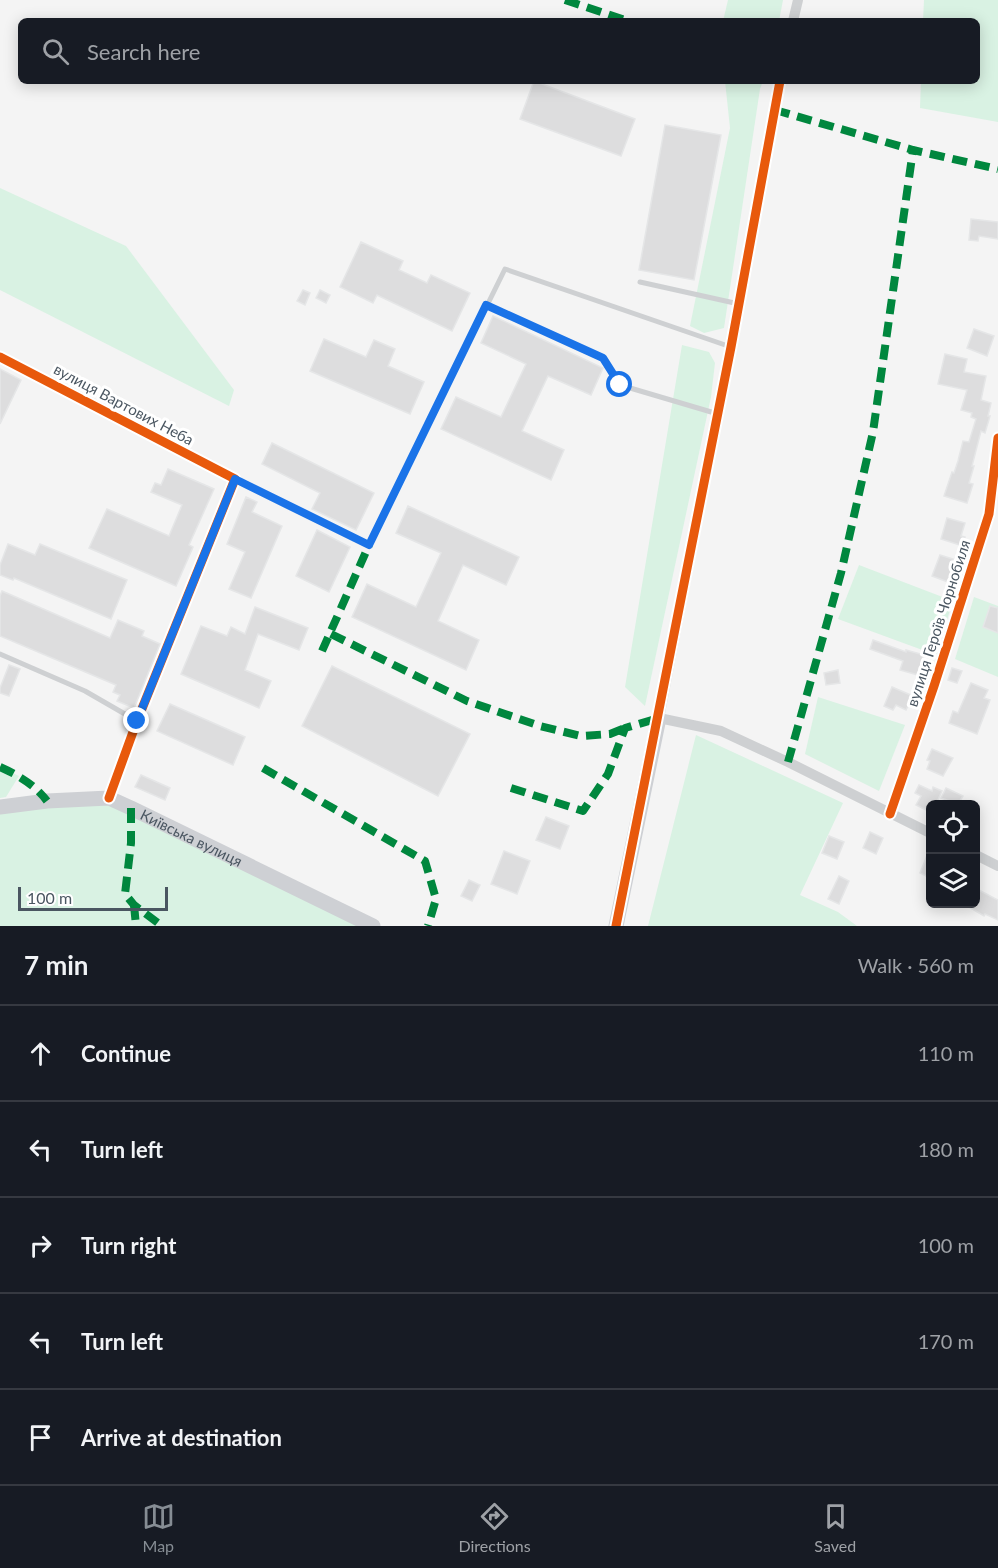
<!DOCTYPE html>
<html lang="en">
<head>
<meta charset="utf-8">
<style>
	:root { --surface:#171b24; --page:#20242c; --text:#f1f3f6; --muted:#9ea1a6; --line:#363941; --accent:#868d94 }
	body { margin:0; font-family:Lato,sans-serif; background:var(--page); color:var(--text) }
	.controls { position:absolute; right:18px; bottom:18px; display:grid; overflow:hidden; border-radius:9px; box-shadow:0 3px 15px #0003 }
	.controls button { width:54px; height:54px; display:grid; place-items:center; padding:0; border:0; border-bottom:2px solid var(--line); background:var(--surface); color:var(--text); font:30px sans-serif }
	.scale { position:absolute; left:18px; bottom:15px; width:150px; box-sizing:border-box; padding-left:6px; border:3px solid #4a5661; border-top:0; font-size:16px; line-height:21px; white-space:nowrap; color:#4a5661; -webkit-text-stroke:4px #fff; paint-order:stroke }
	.stop { position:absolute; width:18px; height:18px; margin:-14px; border:4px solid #1a73e8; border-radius:50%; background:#fff }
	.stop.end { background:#1a73e8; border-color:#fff; box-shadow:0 2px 6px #0008 }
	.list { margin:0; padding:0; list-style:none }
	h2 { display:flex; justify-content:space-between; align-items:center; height:78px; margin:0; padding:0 24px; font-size:26px }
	h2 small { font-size:20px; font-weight:400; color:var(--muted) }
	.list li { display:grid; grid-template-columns:39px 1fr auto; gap:18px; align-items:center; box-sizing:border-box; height:96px; padding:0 24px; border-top:2px solid var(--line) }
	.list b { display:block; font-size:22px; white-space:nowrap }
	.list em { font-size:20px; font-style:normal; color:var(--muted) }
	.icon { flex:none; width:33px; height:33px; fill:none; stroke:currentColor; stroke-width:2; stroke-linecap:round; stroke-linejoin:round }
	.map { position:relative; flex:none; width:998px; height:926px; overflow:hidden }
	.search { position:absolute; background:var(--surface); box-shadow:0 3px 15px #0003; left:18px; right:18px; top:18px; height:66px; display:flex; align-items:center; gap:15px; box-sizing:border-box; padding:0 21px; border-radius:9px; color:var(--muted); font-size:22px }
	.sheet { height:558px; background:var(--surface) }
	nav { display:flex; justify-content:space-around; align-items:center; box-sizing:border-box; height:84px; border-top:2px solid var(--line); background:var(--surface); font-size:16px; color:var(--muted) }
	nav a { display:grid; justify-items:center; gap:3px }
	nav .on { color:var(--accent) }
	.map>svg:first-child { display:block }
</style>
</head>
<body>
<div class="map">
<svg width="998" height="926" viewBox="0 0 998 926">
	<rect width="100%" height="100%" fill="#f4f4f4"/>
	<g fill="#d9f2e3">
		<polygon points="728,0 783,0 779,21 723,21"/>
		<polygon points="924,0 998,0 998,122 920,108 921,81 977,81 977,21 923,21"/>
		<polygon points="725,81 763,81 760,89 724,328 704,333 690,326 730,128"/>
		<polygon points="0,188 126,246 234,390 229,406 0,290"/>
		<polygon points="682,345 709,352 715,363 711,397 645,706 625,687"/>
		<polygon points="859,565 953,601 936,655 838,619"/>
		<polygon points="974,597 998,606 998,677 955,659"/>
		<polygon points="818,697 905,725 879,791 805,754"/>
		<polygon points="696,735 843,803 800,895 838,912 857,926 648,926"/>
		<polygon points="0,767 19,776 6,797 0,798"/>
		<polygon points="109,798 360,926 0,926 0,808"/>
	</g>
	<g fill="#ddddde" stroke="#e5e6e7" stroke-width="1.5">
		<polygon points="534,81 635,119 621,156 520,119"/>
		<polygon points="665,125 721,135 694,280 639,270"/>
		<polygon points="971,219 998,222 998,239 979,236 978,241 969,240"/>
		<polygon points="361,242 403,261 399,270 427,283 431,275 470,293 452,331 377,295 373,303 340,287"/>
		<polygon points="303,290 310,293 305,305 297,301"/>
		<polygon points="320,290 330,295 326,303 316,298"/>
		<polygon points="493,316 603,368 591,395 548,376 522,431 564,450 551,480 441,429 456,397 501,417 526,364 481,343"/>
		<polygon points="974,329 994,336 987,356 967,348"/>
		<polygon points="324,339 366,357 374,340 395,349 388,366 424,382 410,414 310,371"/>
		<polygon points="945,354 967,359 964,372 986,376 981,400 991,403 988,416 990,416 985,433 981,431 972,466 974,466 969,483 973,484 967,503 944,496 952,472 954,473 958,461 963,441 969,442 976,419 971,417 972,413 961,410 967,390 938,384"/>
		<polygon points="0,369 21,380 0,424"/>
		<polygon points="272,443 374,493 356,530 312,509 320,493 262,464"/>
		<polygon points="168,469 214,489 189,545 193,547 176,586 89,548 107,509 169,536 182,505 151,492 155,483 161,485"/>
		<polygon points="246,497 257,502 252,512 282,526 251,598 229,589 245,552 227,544"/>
		<polygon points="408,506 519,557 506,585 463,565 438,621 479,640 466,670 352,617 367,584 416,607 441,553 396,533"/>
		<polygon points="947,518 965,523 961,536 965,537 963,546 941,539"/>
		<polygon points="317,530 350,547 329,592 296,576"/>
		<polygon points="8,544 35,555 40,544 127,580 111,619 14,578 13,580 0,575 0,565"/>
		<polygon points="960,550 969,553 966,561 958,557"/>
		<polygon points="940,555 956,560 948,582 932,576"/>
		<polygon points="2,591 110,638 118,620 144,631 142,636 160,644 134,708 117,701 120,695 113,692 116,685 0,636 0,596"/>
		<polygon points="990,606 998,608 998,633 983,627"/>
		<polygon points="255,607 308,628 299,650 258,634 245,670 271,681 259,708 181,674 201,626 227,636 231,627 245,634"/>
		<polygon points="873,640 906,652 906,650 924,655 918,675 900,670 903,661 870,649"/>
		<polygon points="9,665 20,669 9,696 0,693 0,688"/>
		<polygon points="332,666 470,734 438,796 302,726"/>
		<polygon points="952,668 962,671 957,683 948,680"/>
		<polygon points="838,670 840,683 826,685 824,673"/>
		<polygon points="971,683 988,690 984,698 990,700 977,734 949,723 953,711 958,713"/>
		<polygon points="892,687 913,696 906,710 896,705 893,710 884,706"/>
		<polygon points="170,704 245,737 233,765 157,731"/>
		<polygon points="932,749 953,758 943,776 927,769 930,761 927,760"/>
		<polygon points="141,775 170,788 165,800 135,787"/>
		<polygon points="919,785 932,791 933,787 942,791 936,804 930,804 930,812 916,805 921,796 915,793"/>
		<polygon points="946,788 963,796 958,804 941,798"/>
		<polygon points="546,817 569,826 560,849 536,840"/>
		<polygon points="870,832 883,838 876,854 863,848"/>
		<polygon points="829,836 844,842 837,859 822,853"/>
		<polygon points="930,848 930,878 920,873"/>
		<polygon points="504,851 530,861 517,894 491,884"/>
		<polygon points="839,876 849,881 839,904 828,899"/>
		<polygon points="469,880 480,885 472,901 461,896"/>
		<polygon points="975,888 998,900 998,920 985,914 984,916 962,903 975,903"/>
	</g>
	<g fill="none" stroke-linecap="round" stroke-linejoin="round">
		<g stroke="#ced0d2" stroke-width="5">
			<polyline points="640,282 739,304"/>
			<polyline points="486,305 603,358 620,385 718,414"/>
			<polyline points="235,479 369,545 505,269 731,347"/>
			<polyline points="0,654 85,691 137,721"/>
		</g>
		<g stroke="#ced0d2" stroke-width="10">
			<polyline points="793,21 798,0"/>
			<polyline points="780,81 731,347 659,718 721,731 788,762 930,833"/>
			<polyline points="0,357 235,479 137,721 109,798"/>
			<polyline points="890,814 934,686 989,514 998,438"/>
			<polyline points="976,855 998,866"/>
		</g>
		<g stroke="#ced0d4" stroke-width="15">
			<path id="s1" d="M0,807l47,-6 62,-3 22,10 242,118"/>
			<polyline points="616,926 659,718"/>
		</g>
		<g stroke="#00873e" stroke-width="8" stroke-dasharray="15 8" stroke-linecap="butt">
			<polyline points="565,0 628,21"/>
			<polyline points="775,110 913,150 998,169"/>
			<polyline points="331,634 467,701 540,726 581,736 610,734 625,728"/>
			<polyline points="322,651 369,545"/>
			<polyline points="788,762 841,573 873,432 913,150"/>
			<path d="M0,767c18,8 35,18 47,34"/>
			<polyline points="263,768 425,861 436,899 428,926"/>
			<polyline points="511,788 583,811 608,774 625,728 659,718"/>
			<polyline points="131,808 131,843 125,894 134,905 162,926"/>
			<polyline points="134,905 136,926"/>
		</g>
		<defs>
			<g id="cycleway">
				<polyline points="0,357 235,479 137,721 109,798"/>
				<polyline points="890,814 934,686 989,514 998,438"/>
				<polyline points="616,926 731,347 780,81"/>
			</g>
		</defs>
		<use href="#cycleway" stroke="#fff" stroke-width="13"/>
		<use href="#cycleway" stroke="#e8590c" stroke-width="9"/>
	</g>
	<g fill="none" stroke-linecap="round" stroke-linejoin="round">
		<polyline stroke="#1a73e8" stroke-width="8" points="137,721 235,479 369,545 486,305 603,358 620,385"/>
	</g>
	<g text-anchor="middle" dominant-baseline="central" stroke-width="6" stroke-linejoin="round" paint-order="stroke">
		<g font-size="15" fill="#4a5661" stroke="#fff">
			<text transform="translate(124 404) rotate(28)">вулиця Вартових Неба</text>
			<text transform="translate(938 623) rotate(-72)">вулиця Героїв Чорнобиля</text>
			<text stroke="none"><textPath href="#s1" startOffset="201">Київська вулиця</textPath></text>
		</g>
	</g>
</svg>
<div class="controls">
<button><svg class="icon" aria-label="locate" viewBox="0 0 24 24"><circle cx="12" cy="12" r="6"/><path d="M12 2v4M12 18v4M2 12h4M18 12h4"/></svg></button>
<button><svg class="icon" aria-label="layers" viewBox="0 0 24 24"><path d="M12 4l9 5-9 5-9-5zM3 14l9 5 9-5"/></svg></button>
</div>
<div class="scale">100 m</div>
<div class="stop" style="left:620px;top:385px"></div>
<div class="stop end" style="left:137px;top:721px"></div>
<div class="search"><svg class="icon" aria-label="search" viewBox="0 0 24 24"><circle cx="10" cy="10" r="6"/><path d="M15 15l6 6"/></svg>Search here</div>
</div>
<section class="sheet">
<h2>7 min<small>Walk · 560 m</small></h2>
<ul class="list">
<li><svg class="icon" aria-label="ahead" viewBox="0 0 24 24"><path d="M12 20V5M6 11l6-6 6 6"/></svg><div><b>Continue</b></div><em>110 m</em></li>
<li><svg class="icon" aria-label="left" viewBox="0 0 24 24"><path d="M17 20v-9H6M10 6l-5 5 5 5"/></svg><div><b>Turn left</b></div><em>180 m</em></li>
<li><svg class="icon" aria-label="right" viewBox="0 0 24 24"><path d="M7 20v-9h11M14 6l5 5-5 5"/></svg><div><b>Turn right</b></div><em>100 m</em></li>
<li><svg class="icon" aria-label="left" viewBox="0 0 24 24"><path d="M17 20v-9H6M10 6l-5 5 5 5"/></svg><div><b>Turn left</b></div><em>170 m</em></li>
<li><svg class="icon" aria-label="arrive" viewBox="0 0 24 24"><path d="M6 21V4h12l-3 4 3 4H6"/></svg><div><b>Arrive at destination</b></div></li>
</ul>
</section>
<nav>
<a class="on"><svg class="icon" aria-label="map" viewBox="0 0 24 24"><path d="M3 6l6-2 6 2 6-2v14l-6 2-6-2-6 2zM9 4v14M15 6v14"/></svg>Map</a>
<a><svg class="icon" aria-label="directions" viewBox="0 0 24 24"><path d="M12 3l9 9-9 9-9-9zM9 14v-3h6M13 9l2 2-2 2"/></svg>Directions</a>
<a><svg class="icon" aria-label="saved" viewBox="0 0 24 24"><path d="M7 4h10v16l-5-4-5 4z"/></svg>Saved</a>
</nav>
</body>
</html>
